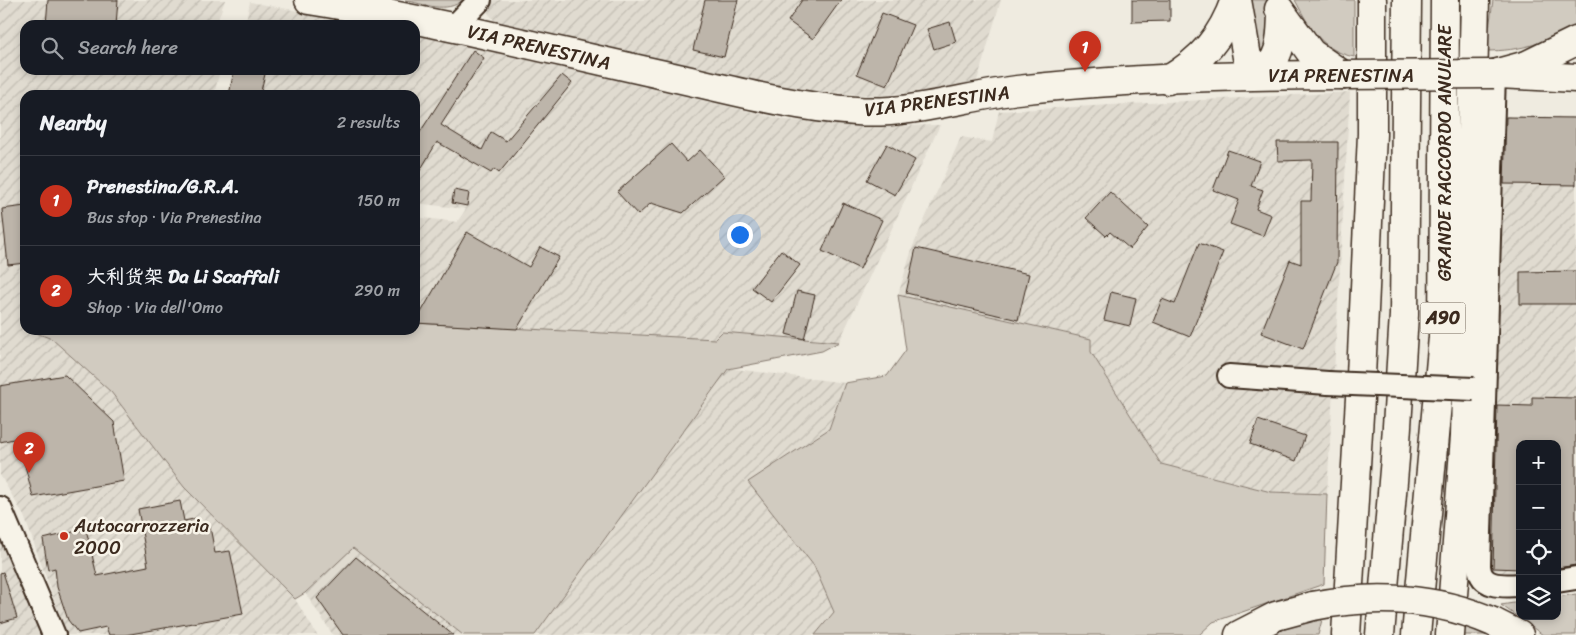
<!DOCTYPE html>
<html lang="en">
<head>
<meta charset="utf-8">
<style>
	:root { --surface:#171b24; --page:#242831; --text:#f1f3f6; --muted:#9ea1a6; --line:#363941; --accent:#c8321e }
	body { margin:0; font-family:Sriracha,"LXGW WenKai TC",sans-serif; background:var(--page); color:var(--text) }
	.controls { position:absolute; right:15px; bottom:15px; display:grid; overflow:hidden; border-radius:10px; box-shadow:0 2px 8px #0003 }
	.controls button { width:45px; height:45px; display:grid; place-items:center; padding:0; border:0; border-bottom:1px solid var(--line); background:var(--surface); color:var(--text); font:25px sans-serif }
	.you { position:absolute; left:739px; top:234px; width:18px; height:18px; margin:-12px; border:4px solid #fff; border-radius:50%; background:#1a73e8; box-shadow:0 0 0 8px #1a73e833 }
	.badge { display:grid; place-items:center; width:32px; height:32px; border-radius:50%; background:var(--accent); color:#fff; font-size:16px; font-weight:700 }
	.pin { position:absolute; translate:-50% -41px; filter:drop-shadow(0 1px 2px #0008) }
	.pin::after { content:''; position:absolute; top:26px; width:18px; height:15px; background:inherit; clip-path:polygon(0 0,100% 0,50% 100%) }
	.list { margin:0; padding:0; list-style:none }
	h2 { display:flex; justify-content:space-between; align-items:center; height:65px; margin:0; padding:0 20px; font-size:21px }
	h2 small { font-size:16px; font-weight:400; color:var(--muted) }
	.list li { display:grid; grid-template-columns:32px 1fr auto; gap:15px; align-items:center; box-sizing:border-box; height:90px; padding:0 20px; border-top:1px solid var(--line) }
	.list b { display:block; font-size:19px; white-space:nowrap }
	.list p { margin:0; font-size:16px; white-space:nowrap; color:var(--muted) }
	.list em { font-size:16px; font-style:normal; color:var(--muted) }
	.icon { flex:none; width:28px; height:28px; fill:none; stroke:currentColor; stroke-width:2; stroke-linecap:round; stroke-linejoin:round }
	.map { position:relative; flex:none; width:1576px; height:635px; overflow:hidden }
	.search { position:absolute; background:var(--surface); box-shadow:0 2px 8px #0003; left:20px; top:20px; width:400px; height:55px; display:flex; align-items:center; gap:12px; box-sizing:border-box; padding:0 18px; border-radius:15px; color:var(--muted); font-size:19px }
	.panel { position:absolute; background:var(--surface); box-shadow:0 2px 8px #0003; left:20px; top:90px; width:400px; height:245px; border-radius:15px }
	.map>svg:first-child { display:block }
</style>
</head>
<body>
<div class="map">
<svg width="1576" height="635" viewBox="0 0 1576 635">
	<defs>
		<pattern id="industrial-furrows" width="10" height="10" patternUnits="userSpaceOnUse" patternTransform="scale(1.25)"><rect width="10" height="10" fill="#e0dbd0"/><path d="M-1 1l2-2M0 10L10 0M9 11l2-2" fill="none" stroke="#c1bcb2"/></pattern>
	</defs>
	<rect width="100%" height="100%" fill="#efebe0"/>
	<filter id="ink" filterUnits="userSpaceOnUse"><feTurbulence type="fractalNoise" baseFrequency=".02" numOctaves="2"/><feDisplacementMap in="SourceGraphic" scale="10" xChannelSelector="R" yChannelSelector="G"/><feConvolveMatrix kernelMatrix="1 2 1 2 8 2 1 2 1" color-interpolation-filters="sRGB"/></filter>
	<g filter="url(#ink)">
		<g fill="url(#industrial-furrows)">
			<polygon points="0,0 225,0 216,25 25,25 25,70 220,70 214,95 25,95 25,330 31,330 52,339 111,392 184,487 295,599 317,635 67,635 24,516 0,475"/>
			<polygon points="492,0 1001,0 977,81 924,91 876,96 799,90 521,29 495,21 488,13"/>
			<polygon points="250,2 373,25 245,25"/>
			<polygon points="415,33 786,120 885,126 940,125 839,342 722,332 715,339 415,323 415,217 457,222 466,209 415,203 415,95 230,95 236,70 415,70"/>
			<polygon points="1350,92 1327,494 1271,492 1161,464 1091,352 1091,339 898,295 913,246 961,137 992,142 999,111"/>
			<polygon points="1502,116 1576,117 1576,571 1557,574 1557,444 1520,444 1520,575 1485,573"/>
			<polygon points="728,368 845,383 829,429 749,482 814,566 834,612 815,635 535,635"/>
			<polygon points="0,528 40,635 0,635"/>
			<polygon points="353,547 463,635 333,635 305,593"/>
		</g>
		<g fill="#d1cbc0" stroke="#867a6f">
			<path d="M405,0h58c-16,14 -40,4 -58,0z"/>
			<polygon points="1251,0 1268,0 1269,3 1268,54 1260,54"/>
			<path d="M1295,0h59v57c-33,-7 -44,-29 -59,-57z"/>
			<path d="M1493,0h83v24c-28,19 -56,27 -90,27z"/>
			<polygon points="898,295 1091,339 1091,352 1161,464 1271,492 1327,494 1324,584 1213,622 1199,635 815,635 834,612 814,566 748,482 829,429 845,383 887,376 906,350"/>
			<polygon points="415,323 715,339 722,332 839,342 822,351 728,369 535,635 463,635 353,548 305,593 295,599 184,487 111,392 52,339 31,331 415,330"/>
			<polygon points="1576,594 1576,635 1543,635 1501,605 1520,602 1520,616 1557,616 1557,597"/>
			<polygon points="1323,616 1318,635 1258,635"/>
			<polygon points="1462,623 1492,635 1461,635"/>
		</g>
		<g fill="#bdb5aa" stroke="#3b2a1e">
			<polygon points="48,0 118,0 116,25 46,25"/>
			<polygon points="705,0 738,0 724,57 693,50"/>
			<polygon points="802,0 841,0 813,39 788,21"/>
			<polygon points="1132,0 1170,0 1170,21 1132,22"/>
			<polygon points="882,13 913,25 887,86 857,74"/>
			<polygon points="950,22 956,42 934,49 927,29"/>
			<polygon points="473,50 484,58 441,125 482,150 491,132 506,141 562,75 572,83 499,173 494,169 491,173 437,142 415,179 415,140"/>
			<polygon points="234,70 266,70 260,95 229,95"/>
			<polygon points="1506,117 1576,118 1576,185 1504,184"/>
			<polygon points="1277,142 1338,142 1337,262 1303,349 1261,333 1290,260 1301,264 1301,201 1311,201 1312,160 1278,161"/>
			<polygon points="671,144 687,162 700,150 724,176 683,213 651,203 638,215 617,192"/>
			<polygon points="887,144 915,160 895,195 867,180"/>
			<polygon points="1228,150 1260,161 1251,186 1263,190 1256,209 1271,215 1263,236 1230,224 1239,200 1213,190"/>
			<polygon points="454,190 469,193 467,206 452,203"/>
			<polygon points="1110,192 1148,227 1130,249 1110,232 1106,236 1086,218"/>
			<polygon points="843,203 882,220 860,269 822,251"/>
			<polygon points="25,206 25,263 8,265 2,209"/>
			<polygon points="467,232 529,267 540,247 559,257 517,329 415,323"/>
			<polygon points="1199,243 1223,252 1190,337 1153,322 1162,299 1175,304"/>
			<polygon points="916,248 1029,274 1018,320 906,293"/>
			<polygon points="781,250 800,265 771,302 752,288"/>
			<polygon points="1576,271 1576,304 1520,304 1520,272"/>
			<polygon points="797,291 815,295 804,339 786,334"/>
			<polygon points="1111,292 1136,298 1130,326 1104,320"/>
			<polygon points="65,375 114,422 124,481 33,497 18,438 0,442 0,386"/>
			<polygon points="1532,397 1576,398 1576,565 1557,568 1557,444 1520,444 1520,569 1493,568 1497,405 1532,406"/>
			<polygon points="1258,420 1305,436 1296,461 1250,444"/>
			<polygon points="180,501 184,521 198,518 200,529 210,527 215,553 230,551 243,614 125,635 109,635 106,627 78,633 68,620 57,587 55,568 48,570 43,539 86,529 97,576 148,566 138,509"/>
			<polygon points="356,557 453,635 343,635 317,598"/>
			<polygon points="3,572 17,618 0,623 0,573"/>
		</g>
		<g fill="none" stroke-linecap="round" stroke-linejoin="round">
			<defs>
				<g id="minor">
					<polyline points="454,27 480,0"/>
					<path d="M1494,74l-15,492c2,22 23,20 41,19"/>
					<polyline points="1229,376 1328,383"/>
					<polyline points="0,508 54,635"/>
					<polyline points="1557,581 1576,578"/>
				</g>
				<g id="major">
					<path d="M309,0c119,19 237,49 355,75 63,14 127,32 192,36 54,4 108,-14 161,-21 108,-12 218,-15 326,-15"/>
					<polyline points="1498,74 1576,78"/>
				</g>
				<g id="highway">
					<path d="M1237,0l10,57 13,18c22,-16 21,-36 22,-61"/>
					<polyline points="1279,9 1311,53 1343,75"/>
					<polyline points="1494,74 1527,65 1576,41"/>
					<path d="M1168,80c34,-20 54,-43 67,-80"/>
					<polyline points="1493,622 1519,635"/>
					<polyline points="1239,635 1276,616 1313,606"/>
					<polyline points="1346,635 1360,398 1372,134 1372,0"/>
					<polyline points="1380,635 1395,458 1404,315 1407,0"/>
					<polyline points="1416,635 1443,337 1445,0"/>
					<polyline points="1450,635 1465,436 1475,0"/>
				</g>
			</defs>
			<use href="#minor" stroke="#3b2a1e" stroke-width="26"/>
			<use href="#major" stroke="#3b2a1e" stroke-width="31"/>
			<use href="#highway" stroke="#3b2a1e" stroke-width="31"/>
			<use href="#minor" stroke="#f7f3e8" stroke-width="22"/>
			<use href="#major" stroke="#f7f3e8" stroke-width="28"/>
			<use href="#highway" stroke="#f7f3e8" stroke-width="28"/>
			<defs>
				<polyline id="minor-bridge" points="1328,383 1474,389"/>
				<polyline id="major-bridge" points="1343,75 1494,74"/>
				<path id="highway-bridge" d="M1313,606c60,-12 123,-9 180,16"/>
			</defs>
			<use href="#minor-bridge" stroke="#3b2a1e" stroke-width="26" stroke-linecap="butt"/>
			<use href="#major-bridge" stroke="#3b2a1e" stroke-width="31" stroke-linecap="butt"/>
			<use href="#highway-bridge" stroke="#3b2a1e" stroke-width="31" stroke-linecap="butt"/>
			<use href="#minor-bridge" stroke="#f7f3e8" stroke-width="22"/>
			<use href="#major-bridge" stroke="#f7f3e8" stroke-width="28"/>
			<use href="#highway-bridge" stroke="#f7f3e8" stroke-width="28"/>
		</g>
	</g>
	<circle fill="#c8321e" stroke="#f7f3e8" stroke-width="2" cx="64" cy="536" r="5"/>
	<g text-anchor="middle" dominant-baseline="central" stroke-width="5" stroke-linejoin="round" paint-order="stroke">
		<rect fill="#f7f3e8" stroke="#73665b" stroke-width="1" x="1420.5" y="302.5" width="45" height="31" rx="4"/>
		<g font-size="18" font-weight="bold" fill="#3b2a1e">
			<text x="1443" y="318">A90</text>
		</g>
		<g font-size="19" fill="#3b2a1e" stroke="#f7f3e8">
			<text transform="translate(539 47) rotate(13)">VIA PRENESTINA</text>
			<text x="1341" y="75">VIA PRENESTINA</text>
			<text transform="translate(937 101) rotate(-7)">VIA PRENESTINA</text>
			<text transform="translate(1444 153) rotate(-90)">GRANDE RACCORDO ANULARE</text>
		</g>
		<g font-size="19" fill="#3b2a1e" stroke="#f7f3e8" text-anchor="start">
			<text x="74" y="525">Autocarrozzeria<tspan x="74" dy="22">2000</tspan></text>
		</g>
	</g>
</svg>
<div class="controls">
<button>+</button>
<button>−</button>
<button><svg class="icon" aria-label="locate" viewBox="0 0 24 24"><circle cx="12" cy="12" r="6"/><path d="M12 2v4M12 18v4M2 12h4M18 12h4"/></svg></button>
<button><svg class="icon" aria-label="layers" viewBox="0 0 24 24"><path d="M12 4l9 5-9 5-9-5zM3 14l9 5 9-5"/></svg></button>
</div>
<div class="you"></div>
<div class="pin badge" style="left:1085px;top:72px">1</div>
<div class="pin badge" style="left:29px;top:473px">2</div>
<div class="search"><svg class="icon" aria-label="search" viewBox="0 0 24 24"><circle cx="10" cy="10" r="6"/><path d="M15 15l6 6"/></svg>Search here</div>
<section class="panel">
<h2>Nearby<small>2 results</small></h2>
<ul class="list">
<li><span class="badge">1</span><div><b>Prenestina/G.R.A.</b><p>Bus stop · Via Prenestina</p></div><em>150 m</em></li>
<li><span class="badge">2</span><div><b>大利货架 Da Li Scaffali</b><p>Shop · Via dell'Omo</p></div><em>290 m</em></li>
</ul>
</section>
</div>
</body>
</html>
